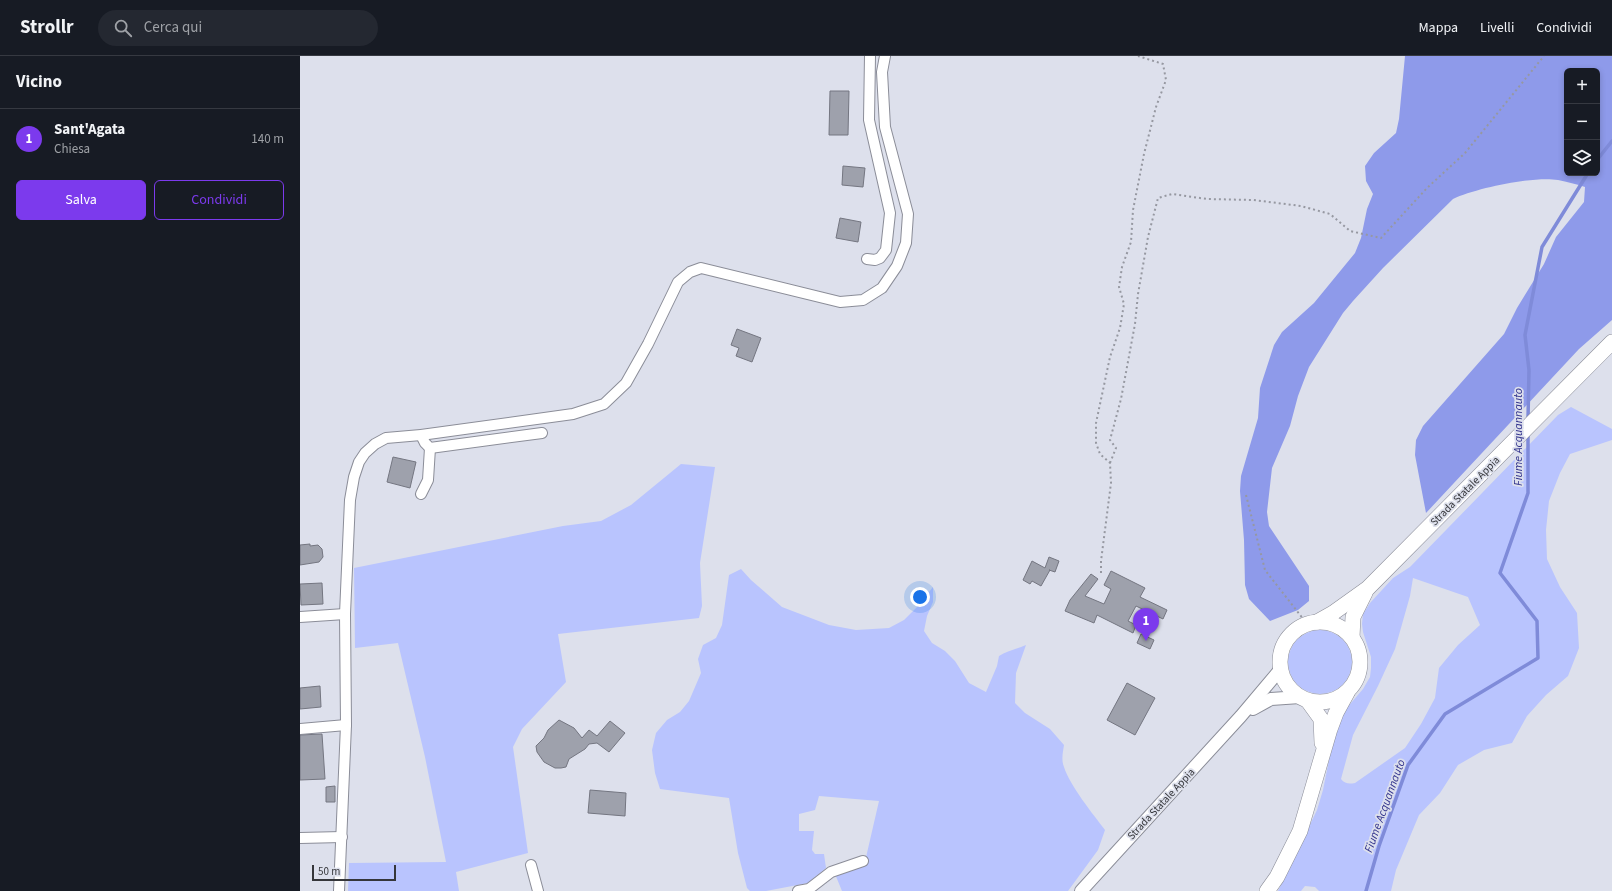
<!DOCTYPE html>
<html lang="it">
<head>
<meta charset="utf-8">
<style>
	:root { --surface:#171b24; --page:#242831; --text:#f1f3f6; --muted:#9ea1a6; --line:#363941; --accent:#7c3aed }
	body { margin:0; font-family:"Source Sans 3",sans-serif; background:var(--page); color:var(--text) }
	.controls { position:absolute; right:12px; top:12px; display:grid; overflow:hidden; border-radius:6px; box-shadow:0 2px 6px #0003 }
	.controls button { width:36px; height:36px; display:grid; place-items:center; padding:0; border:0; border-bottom:1px solid var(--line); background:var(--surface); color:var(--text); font:20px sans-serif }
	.scale { position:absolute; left:12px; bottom:10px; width:84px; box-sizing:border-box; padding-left:4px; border:2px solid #35363a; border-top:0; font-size:11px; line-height:14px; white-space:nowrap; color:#35363a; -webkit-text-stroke:3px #dde0ec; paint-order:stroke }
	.you { position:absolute; left:620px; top:541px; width:14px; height:14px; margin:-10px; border:3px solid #fff; border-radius:50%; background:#1a73e8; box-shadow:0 0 0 6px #1a73e833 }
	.badge { display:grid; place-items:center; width:26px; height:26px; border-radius:50%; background:var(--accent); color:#fff; font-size:13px; font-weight:700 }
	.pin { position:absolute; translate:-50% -33px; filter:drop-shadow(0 1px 2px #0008) }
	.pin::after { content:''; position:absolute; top:21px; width:14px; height:12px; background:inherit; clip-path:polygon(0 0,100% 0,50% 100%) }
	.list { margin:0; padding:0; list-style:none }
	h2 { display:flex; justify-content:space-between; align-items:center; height:52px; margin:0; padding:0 16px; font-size:17px }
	h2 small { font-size:13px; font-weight:400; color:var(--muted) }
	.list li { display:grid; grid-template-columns:26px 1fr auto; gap:12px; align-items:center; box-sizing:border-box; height:60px; padding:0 16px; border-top:1px solid var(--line) }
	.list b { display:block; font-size:15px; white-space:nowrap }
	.list p { margin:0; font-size:13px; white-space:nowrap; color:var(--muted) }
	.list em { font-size:13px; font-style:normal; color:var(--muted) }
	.actions { display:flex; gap:8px; padding:12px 16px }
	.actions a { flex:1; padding:9px 0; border:1px solid var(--accent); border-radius:6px; text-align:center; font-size:14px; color:var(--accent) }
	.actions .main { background:var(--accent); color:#fff }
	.icon { flex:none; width:22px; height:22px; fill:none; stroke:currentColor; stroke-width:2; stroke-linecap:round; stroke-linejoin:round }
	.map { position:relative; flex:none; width:1312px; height:835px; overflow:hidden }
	header { display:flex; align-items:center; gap:24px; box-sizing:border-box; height:56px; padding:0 20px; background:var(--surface); border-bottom:1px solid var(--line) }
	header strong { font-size:19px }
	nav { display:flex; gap:22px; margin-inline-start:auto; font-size:14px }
	.search { width:280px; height:36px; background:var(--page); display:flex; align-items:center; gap:10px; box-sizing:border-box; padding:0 14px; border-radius:22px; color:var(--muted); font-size:15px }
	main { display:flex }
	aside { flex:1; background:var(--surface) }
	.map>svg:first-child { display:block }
</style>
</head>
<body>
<header>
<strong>Strollr</strong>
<div class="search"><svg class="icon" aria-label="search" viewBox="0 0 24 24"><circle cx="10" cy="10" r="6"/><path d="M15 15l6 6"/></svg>Cerca qui</div>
<nav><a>Mappa</a><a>Livelli</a><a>Condividi</a></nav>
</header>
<main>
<aside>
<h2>Vicino<small></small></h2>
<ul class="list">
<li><span class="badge">1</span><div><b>Sant'Agata</b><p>Chiesa</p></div><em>140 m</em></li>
</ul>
<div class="actions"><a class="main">Salva</a><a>Condividi</a></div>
</aside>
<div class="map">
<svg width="1312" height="835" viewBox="0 0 1312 835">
	<rect width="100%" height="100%" fill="#dde0ec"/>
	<g fill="#b9c4fe" fill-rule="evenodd">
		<path d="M1271,351l41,22v11l-42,14 -10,19 -11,28 -3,29 1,29 13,28 17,26 2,35 -11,28 -22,19 -19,21 -15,27 -28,7 -26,15 -18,28 -21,22 -23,55 -5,21h-72l-4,-4 -10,-1 -4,5h-23l39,-81 6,-20 10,-50 12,-30 18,-21 7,-12 1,-9v-11l-8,-25 -1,-8 1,-10 7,-11 23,-25 17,-11 148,-152zM1113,522l55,19 12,28 -22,20 -19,23 -4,30 -14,26 -16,24 -50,35c-6,1 -10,1 -14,-4l12,-44 25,-49 17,-37 15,-53z"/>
		<polygon points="381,408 415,411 400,507 402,550 399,562 258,578 266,626 222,673 213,691 228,797 156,816 159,835 48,835 49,807 146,806 125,701 98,587 55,592 54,512 263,470 301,465 331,449"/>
		<path d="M441,513l10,11 31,27 47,18 27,5 33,-2 15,-8 13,-13 16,-20v15l-6,14 -3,15 8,12 13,8 10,10 14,22 17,9 11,-26 2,-10c8,-5 18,-7 27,-11l-10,28 -1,30 10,10 25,16 14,16c-1,7 -3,15 0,22 6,19 29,47 41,63l-7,20 -30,41h-226l-7,-17 29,-8 15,-65 -60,-5 -4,14 -16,4v17h15l-2,19 3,4h9l2,14 -18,15 -42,8h-16l-3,-3 -9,-35 -9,-55 -69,-9 -5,-16 -3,-23 4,-17 11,-13 13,-8 9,-11 12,-28 -3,-14 5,-14 13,-7 6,-13 7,-50z"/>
		<circle cx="1020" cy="606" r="32"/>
	</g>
	<path fill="#8e9aea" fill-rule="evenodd" d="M1105,0h207v264l-33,29 -153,164 -11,-58 1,-15 7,-14 81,-92 13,-26 27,-44 12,-27 28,-35 1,-15c-8,-3 -18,-5 -27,-7 -25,-4 -81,8 -105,19l-70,69 -30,33 -10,12 -34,54 -11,29 -8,30 -18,42 -5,44 2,14 40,60v15l-11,9 -28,11 -21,-22 -4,-14 -1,-45 -4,-49 1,-15 17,-58 2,-30 14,-43 8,-13 32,-29 41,-50 6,-15 6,-29 6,-15 -7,-13 -1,-15 9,-13 22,-20 3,-14zM1267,15h30v102h-30z"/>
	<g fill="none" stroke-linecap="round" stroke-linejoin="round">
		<g stroke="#7f8bd9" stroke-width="3.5">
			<polyline points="1297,104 1312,85"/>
			<polyline points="1228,363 1229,314 1225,279 1242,191 1288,117"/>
			<polyline points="1066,835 1079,790 1108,709 1145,658 1238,602 1237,565 1200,517 1228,437 1228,377"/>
		</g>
	</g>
	<g fill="#9ea1ac" stroke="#747681">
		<polygon points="530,35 549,35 548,79 529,79"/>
		<polygon points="543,110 565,112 563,131 542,129"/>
		<polygon points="540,162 561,166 558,186 536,182"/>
		<polygon points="437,273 461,282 452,306 436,300 439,292 431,289"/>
		<polygon points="93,401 116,406 110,432 87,426"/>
		<polygon points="10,488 10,490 18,489 22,493 23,501 19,506 0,509 0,489"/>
		<polygon points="749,501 759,505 755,516 749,514 750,514 741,530 732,525 730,528 723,524 732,505 745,512"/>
		<polygon points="811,515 845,532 840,541 867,554 863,563 836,550 828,565 836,569 833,577 797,559 794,567 765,555 770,544 791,518 798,523 785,540 804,548 811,533 804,529"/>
		<polygon points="22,527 23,548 1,549 0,528"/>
		<polygon points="841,578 854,584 850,593 837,587"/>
		<polygon points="827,627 855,642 835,679 807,664"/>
		<polygon points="20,630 21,651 0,653 0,632"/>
		<polygon points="259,664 274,672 282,682 289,674 297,680 310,665 325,677 309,696 297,687 289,688 285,693 269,703 266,711 261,712 255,712 244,706 237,696 236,690 244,682 248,674"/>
		<polygon points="22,678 25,723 0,724 0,679"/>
		<polygon points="35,730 35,746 26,746 26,731"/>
		<polygon points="290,734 326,737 325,760 288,757"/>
	</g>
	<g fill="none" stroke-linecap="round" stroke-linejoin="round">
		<defs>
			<g id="minor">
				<polyline points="567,203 575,204 580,202 586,194 590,157 569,64 570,0"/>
				<polyline points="121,379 125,387 130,392 242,377"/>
				<polyline points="121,438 128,424 130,392"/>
				<polyline points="0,561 45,558"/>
				<polyline points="0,673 46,669"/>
				<polyline points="0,782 42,781"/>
				<polyline points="231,809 238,835"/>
				<polyline points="39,835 46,669 45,558 50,444 54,421 59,406 65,397 75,388 86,382 121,379 273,358 304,348 326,327 348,288 378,226 390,216 401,212 540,246 563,244 582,232 597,210 606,187 608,158 585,71 582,16 585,0"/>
				<polyline points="498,835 509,833 531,816 563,805"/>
			</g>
			<g id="tertiary">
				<polyline points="953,653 971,643 1000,641"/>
				<polyline points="781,835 941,660 979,615 980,609"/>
			</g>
			<g id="primary">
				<polyline points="1017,566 1033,557 1068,532 1312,286"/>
				<circle cx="1020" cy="606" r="40"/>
				<polyline points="1052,581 1053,561 1065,537"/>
				<polyline points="1008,645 1021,663 1022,687"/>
				<polyline points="967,835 977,821 1000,775 1030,673 1036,657 1047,637"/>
			</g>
		</defs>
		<use href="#minor" stroke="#8b8d98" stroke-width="12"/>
		<use href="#tertiary" stroke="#8b8d98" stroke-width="14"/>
		<use href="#primary" stroke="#8b8d98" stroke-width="16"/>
		<g stroke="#9698a1" stroke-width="2" stroke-dasharray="2 3" stroke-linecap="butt">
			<polyline points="810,407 816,392 810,384 821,343 835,268 838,238 848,181 858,142 872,138 907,143 953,144 1001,150 1030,158 1050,175 1081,182 1127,132 1165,97 1244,0"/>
			<polyline points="946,439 965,514 1004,564"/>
			<polyline points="801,517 801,505 811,427 810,407 800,398 796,387 796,367 810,301 820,272 824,248 819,231 822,211 831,186 833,154 844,98 856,51 866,24 863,8 838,0"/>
		</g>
		<use href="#minor" stroke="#fff" stroke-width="10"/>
		<use href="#tertiary" stroke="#fff" stroke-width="12"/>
		<use href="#primary" stroke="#fff" stroke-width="15"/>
	</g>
	<g text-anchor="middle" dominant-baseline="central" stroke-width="3.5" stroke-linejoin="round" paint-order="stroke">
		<g font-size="11" fill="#35363a" stroke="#dde0ec">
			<text transform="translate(1165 435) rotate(-45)">Strada Statale Appia</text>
			<text transform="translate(861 748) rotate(-47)">Strada Statale Appia</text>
		</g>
		<g font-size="12" font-style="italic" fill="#30318c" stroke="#dde0ec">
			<text transform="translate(1218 381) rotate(-90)">Fiume Acquannauto</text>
			<text transform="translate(1085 750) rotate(-70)">Fiume Acquannauto</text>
		</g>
	</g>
</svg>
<div class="controls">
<button>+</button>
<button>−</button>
<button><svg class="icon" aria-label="layers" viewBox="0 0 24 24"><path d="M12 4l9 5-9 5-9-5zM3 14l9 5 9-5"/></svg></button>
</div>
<div class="scale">50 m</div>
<div class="you"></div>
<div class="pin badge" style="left:846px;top:585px">1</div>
</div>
</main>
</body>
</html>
